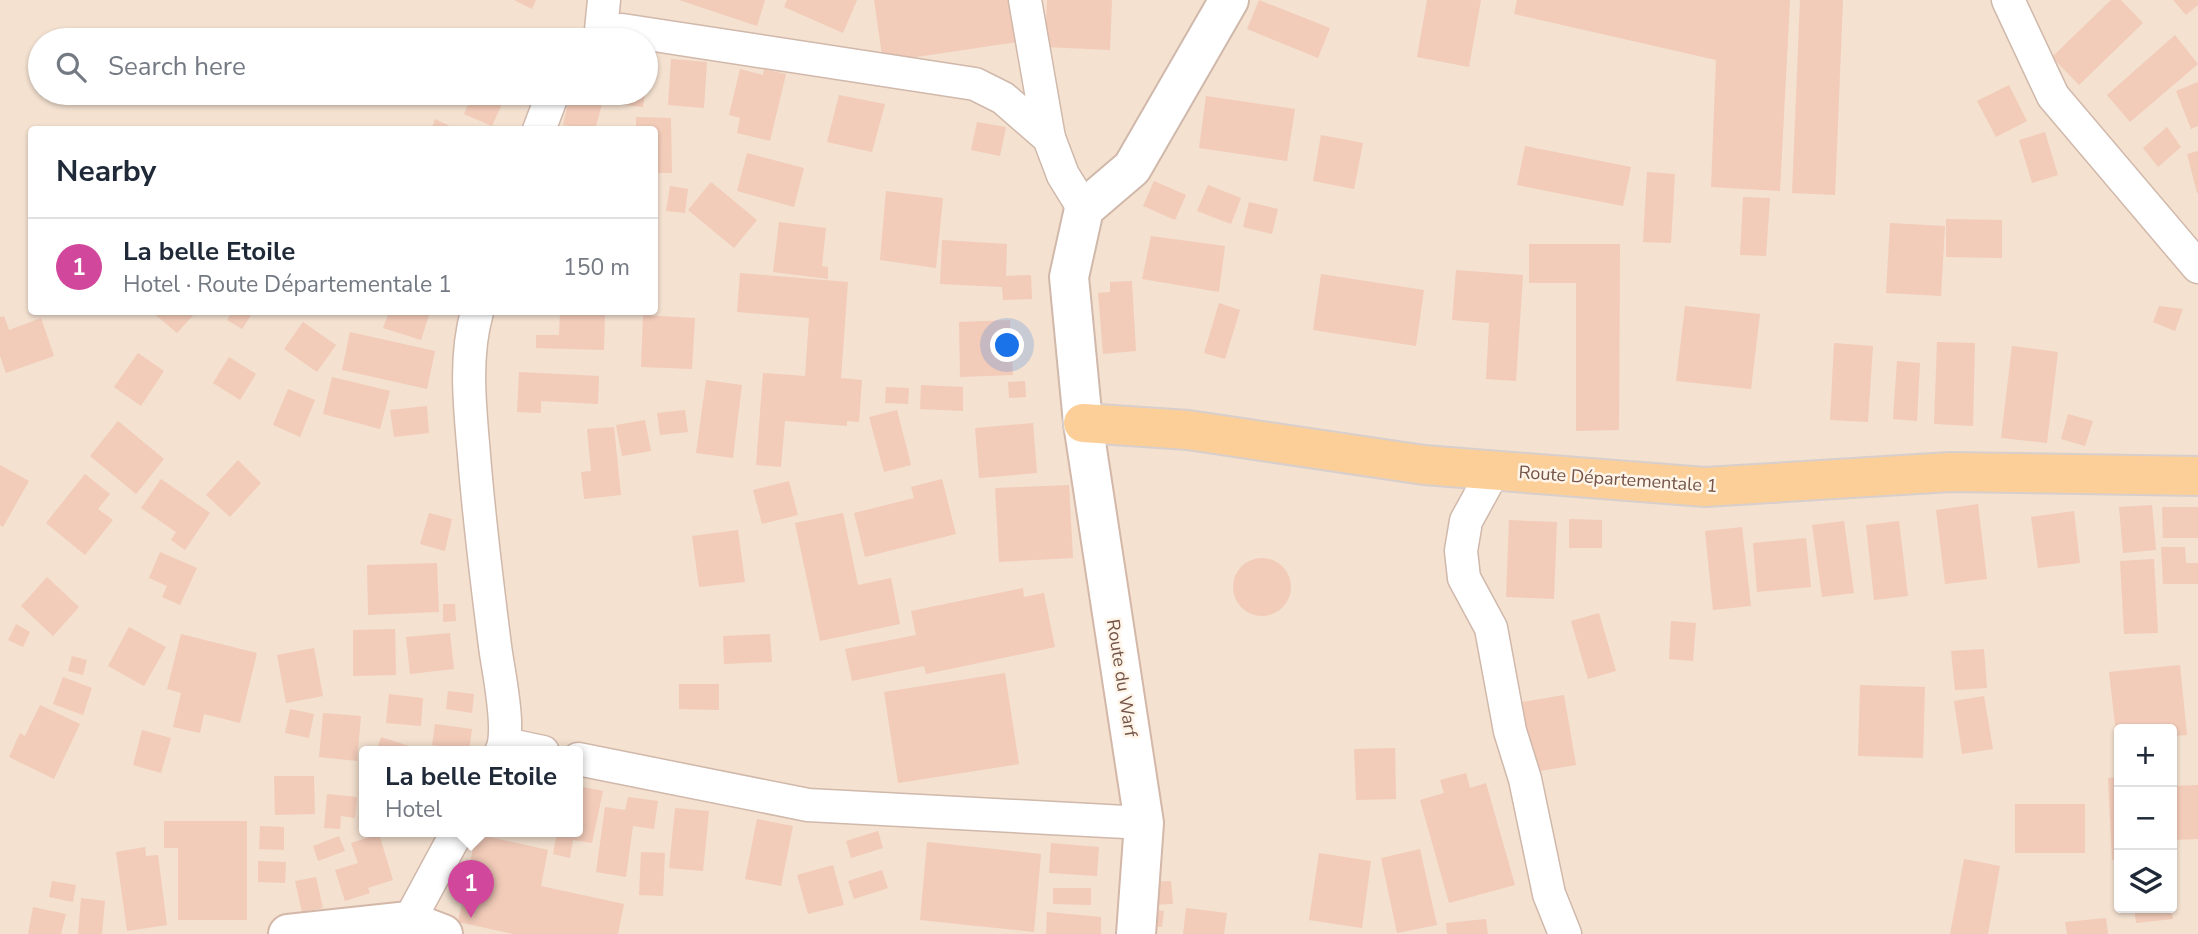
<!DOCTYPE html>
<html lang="en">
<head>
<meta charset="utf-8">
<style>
	:root { --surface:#fff; --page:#f6f6f7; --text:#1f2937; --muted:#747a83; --line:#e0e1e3; --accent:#e85b44 }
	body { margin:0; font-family:"Nunito Sans",sans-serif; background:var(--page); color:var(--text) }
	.controls { position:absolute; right:21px; bottom:21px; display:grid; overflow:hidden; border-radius:7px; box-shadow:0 2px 5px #0004 }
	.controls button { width:63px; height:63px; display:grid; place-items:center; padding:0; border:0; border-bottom:2px solid var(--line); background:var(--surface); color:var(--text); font:35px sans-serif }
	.you { position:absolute; left:1008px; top:346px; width:24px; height:24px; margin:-18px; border:5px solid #fff; border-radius:50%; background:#1a73e8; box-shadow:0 0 0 10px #1a73e833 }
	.badge { display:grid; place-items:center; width:46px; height:46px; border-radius:50%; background:var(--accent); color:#fff; font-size:23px; font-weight:700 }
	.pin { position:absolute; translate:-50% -58px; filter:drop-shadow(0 2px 4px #0008) }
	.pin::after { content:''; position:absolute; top:37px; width:24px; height:21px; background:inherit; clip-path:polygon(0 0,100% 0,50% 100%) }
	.popup { position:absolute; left:359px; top:746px; width:224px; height:91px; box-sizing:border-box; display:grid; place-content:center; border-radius:7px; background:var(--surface); filter:drop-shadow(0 2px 5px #0005); font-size:23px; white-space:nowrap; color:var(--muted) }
	.popup b { font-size:26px; color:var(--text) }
	.popup::after { content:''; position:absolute; left:50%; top:100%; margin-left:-14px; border:14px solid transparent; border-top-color:var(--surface) }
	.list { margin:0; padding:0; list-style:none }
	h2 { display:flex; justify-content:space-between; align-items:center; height:91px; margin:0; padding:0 28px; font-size:30px }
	h2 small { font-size:23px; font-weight:400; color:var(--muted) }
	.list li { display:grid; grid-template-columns:46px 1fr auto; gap:21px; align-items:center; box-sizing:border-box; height:98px; padding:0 28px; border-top:2px solid var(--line) }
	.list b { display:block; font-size:26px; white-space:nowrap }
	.list p { margin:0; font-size:23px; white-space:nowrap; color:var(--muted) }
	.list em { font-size:23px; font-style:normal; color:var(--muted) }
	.icon { flex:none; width:38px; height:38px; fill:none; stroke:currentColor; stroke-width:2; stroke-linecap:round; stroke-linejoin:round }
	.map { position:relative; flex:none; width:2198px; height:934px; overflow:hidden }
	.search { position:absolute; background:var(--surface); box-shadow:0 2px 5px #0004; left:28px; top:28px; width:630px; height:77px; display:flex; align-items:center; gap:18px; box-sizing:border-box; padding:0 24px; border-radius:38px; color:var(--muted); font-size:26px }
	.panel { position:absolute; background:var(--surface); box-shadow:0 2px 5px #0004; left:28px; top:126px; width:630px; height:189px; border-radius:7px }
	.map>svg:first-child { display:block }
</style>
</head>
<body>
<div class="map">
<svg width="2198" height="934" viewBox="0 0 2198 934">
	<rect width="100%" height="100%" fill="#fcf0e1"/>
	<path fill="#f4e1d0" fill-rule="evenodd" d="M0,0h2198v934h-2198zM40,40h606v53h-606zM32,130h622v182h-622zM2119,729h53v179h-53zM364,752h214v80h-214z"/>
	<g fill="#f2cbb9">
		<polygon points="514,0 536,0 532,9"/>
		<polygon points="679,0 765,0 757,26"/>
		<polygon points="787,0 857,0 843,33 784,7"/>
		<polygon points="874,0 1011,0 1017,42 883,62"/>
		<polygon points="1047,0 1112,0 1110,50 1045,47"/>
		<polygon points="1259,0 1330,28 1318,58 1247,29"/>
		<polygon points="1427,0 1481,0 1469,67 1417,57"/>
		<polygon points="1517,0 1790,0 1780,191 1711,187 1716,60 1514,14"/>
		<polygon points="1800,0 1843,0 1835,195 1792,193"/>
		<polygon points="2111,0 2121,0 2143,23 2079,85 2052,57"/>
		<polygon points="2173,0 2198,0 2198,5 2186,15"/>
		<polygon points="2175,35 2198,64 2130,122 2107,95"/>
		<polygon points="671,59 707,62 704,108 668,105"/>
		<polygon points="740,69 763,75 764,69 786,74 770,141 737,133 740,118 729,115"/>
		<polygon points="2198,82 2198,126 2191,129 2176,91"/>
		<polygon points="2009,85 2027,121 1996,137 1977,101"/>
		<polygon points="473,93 507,93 492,126 464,114"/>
		<polygon points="586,93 605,93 595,130 563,125 569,99 583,103"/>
		<polygon points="616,93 645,93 643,107 615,104"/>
		<polygon points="839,95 885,104 872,152 827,142"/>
		<polygon points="1206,96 1295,109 1287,161 1199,148"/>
		<polygon points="636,117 671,118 672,173 654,173 654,130 636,130"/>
		<polygon points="435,119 458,130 431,130"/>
		<polygon points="977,122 1006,127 1000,156 971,150"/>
		<polygon points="2167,127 2181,147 2158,167 2143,148"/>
		<polygon points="2045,132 2058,175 2032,183 2019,140"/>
		<polygon points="1321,135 1363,143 1354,189 1313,181"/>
		<polygon points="1525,146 1631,167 1623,206 1517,185"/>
		<polygon points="2198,151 2198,193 2197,193 2187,154"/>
		<polygon points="747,153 804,168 794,207 737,191"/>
		<polygon points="1647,172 1675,174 1671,243 1643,242"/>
		<polygon points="1154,181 1186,195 1175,220 1143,206"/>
		<polygon points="711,182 757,220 734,248 688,210"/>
		<polygon points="1208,185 1241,198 1231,224 1197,211"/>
		<polygon points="670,186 688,189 685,213 666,211"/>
		<polygon points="886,191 943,198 936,268 880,260"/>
		<polygon points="1743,197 1770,198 1766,256 1740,255"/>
		<polygon points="1249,202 1278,209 1272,234 1243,227"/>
		<polygon points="1946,219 2002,220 2002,258 1946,257"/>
		<polygon points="779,222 826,228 822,266 828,267 828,279 773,272"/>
		<polygon points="1890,223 1945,226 1941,296 1886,293"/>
		<polygon points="1151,236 1225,246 1219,292 1142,279"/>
		<polygon points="942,240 1007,244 1006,276 1031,275 1032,299 1003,300 1002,287 940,284"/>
		<polygon points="1529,244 1620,244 1619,430 1576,431 1576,283 1529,283"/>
		<polygon points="1456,270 1523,275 1516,381 1486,379 1489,323 1452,320"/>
		<polygon points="740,273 848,282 841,378 862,380 859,422 847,421 847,426 785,421 781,467 756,465 763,373 805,376 809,318 737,312"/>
		<polygon points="1321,274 1424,290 1416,346 1313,330"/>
		<polygon points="1132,281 1136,351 1103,354 1098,293 1110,292 1110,282"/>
		<polygon points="1219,303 1240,310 1225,359 1204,353"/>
		<polygon points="1685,306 1760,314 1751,389 1676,381"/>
		<polygon points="2159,306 2183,309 2175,331 2153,322"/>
		<polygon points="152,312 196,312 177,333"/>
		<polygon points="232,312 253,312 242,329 227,320"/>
		<polygon points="389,312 430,312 421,340 383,328"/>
		<polygon points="560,312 605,312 604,350 536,348 536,335 559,335"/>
		<polygon points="643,315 695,318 692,369 641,367"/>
		<polygon points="4,316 9,330 41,318 54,356 6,373 0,356 0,317"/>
		<polygon points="1010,320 1013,375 960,377 959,322"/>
		<polygon points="303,322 336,345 317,372 284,349"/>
		<polygon points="350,332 435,351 427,389 342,370"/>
		<polygon points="1937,342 1975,343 1973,426 1934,424"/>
		<polygon points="1834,343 1873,346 1868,422 1830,420"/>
		<polygon points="2012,346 2058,352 2047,443 2001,438"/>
		<polygon points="138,353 164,371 141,406 114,387"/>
		<polygon points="229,357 256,374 240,400 213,383"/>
		<polygon points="1897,361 1920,363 1917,421 1893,419"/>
		<polygon points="519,372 599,376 598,404 541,401 541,413 517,412"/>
		<polygon points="332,377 390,391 380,429 323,414"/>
		<polygon points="706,380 742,385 733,458 696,453"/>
		<polygon points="1025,381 1026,397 1009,398 1008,382"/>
		<polygon points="921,385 963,387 963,411 920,409"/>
		<polygon points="886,387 909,388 908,404 885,403"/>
		<polygon points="288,389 315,400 300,437 273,425"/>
		<polygon points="427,406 429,433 394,437 390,410"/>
		<polygon points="685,410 688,432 660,435 657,413"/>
		<polygon points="897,410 911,465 884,472 869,417"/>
		<polygon points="2068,414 2093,421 2085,446 2061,439"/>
		<polygon points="645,420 651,451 622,456 616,425"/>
		<polygon points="118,421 164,459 136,494 90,456"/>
		<polygon points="1033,423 1037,473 979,478 975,428"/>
		<polygon points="614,427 621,495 584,499 581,472 591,471 587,429"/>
		<polygon points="238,460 261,483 230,517 206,495"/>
		<polygon points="0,465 29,481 3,527 0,525"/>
		<polygon points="85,474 110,494 98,509 113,520 85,555 46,523"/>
		<polygon points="161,479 210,513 185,550 171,540 176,532 141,508"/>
		<polygon points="942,479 956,534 865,557 854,513 914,498 911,487"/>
		<polygon points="789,481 798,515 762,524 753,490"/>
		<polygon points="1069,485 1073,558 999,562 995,488"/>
		<polygon points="1978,504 1987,579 1945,584 1936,510"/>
		<polygon points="2152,505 2156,550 2123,553 2119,507"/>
		<polygon points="2162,507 2198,507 2198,538 2163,538"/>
		<polygon points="2074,511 2080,563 2038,568 2031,517"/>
		<polygon points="429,513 452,519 445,551 420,544"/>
		<polygon points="843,513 858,585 891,578 900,624 820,641 795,523"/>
		<polygon points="1569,519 1602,520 1602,548 1569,548"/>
		<polygon points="1509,520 1557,522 1554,599 1506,597"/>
		<polygon points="1844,521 1854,593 1822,597 1812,525"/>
		<polygon points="1899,521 1908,596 1874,600 1866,525"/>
		<polygon points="1742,527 1751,606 1713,610 1705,531"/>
		<polygon points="738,530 745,582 699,587 692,536"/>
		<polygon points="1806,538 1811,587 1757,592 1753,543"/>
		<polygon points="2161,547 2185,547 2186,563 2198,563 2198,584 2163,584"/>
		<polygon points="160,552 197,568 180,605 162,597 167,586 149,578"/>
		<circle cx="1262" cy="587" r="29"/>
		<polygon points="2154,559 2158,633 2124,634 2120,561"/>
		<polygon points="437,563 439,612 368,615 367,565"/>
		<polygon points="47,577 79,607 53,636 21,606"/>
		<polygon points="1023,588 1024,597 1044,593 1055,647 926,674 924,666 852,681 845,649 916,635 911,611"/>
		<polygon points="443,604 455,604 456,621 443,622"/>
		<polygon points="1599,613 1616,671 1588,679 1571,621"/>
		<polygon points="1671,621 1696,623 1693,661 1669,659"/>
		<polygon points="16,624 30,632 23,647 8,640"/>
		<polygon points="129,627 166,647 144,686 108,666"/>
		<polygon points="395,629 396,675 353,676 353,630"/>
		<polygon points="450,633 454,669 410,674 406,637"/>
		<polygon points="181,634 257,653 240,723 204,714 200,733 173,727 181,693 167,689"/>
		<polygon points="770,634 772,662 724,664 723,636"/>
		<polygon points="314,648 323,696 286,703 277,655"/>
		<polygon points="1984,649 1987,688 1955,690 1951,651"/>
		<polygon points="72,656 87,660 83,675 68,671"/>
		<polygon points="2180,665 2187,735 2172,736 2172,729 2119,729 2119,742 2117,742 2109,672"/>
		<polygon points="1005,673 1019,764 898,783 884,692"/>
		<polygon points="63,677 92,688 83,715 53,704"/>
		<polygon points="679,684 719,684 719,710 679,709"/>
		<polygon points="1860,685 1925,687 1923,758 1858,756"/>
		<polygon points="448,691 474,694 472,713 446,709"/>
		<polygon points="389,694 423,698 421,726 386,723"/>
		<polygon points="1564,695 1576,765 1534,772 1522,702"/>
		<polygon points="1984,696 1993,749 1962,754 1954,701"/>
		<polygon points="40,705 80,724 54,779 9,757 20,733 25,736"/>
		<polygon points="290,709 314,714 309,738 285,733"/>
		<polygon points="323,713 361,716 357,761 319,757"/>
		<polygon points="435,724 472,729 469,751 432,745"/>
		<polygon points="142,730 171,738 161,773 133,765"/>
		<polygon points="381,737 425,751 425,752 376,752"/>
		<polygon points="1395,748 1396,799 1356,800 1354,749"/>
		<polygon points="1466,773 1470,788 1486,783 1515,885 1449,903 1420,800 1444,793 1440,780"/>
		<polygon points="274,776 314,776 315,814 275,815"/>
		<polygon points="2119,777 2119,860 2112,860 2108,778"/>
		<polygon points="2198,785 2198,839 2172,840 2172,786"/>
		<polygon points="578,786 603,791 592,843 573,840 570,858 553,854 557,832 578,832"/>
		<polygon points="327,794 357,797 355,818 341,816 340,829 324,828"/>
		<polygon points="628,797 658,801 654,829 633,826 626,877 596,872 605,807 625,810"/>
		<rect x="2015" y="804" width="70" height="49"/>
		<polygon points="675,808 709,811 703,871 669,868"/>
		<polygon points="757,819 793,826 781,886 745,879"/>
		<polygon points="164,821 247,821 247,920 178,920 178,848 164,848"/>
		<polygon points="260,826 284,827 284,850 259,849"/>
		<polygon points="878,831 883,848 851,858 846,841"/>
		<polygon points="379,834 393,880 368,888 370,893 345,901 335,870 358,863 351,843"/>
		<polygon points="476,834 548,850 541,886 624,904 618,934 514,934 458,922"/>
		<polygon points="339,836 345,851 318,861 313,846"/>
		<polygon points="927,842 1041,854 1034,932 920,920"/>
		<polygon points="1051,843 1099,847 1097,876 1049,873"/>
		<polygon points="145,847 146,856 158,855 167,925 127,931 116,852"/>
		<polygon points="1420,849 1437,925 1397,933 1381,858"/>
		<polygon points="641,852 665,853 663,896 639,895"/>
		<polygon points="1319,853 1371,861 1362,928 1309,920"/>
		<polygon points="1964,859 2000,866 1988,934 1950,934"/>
		<polygon points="258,861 286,862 285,883 258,882"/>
		<polygon points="833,865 844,905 808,914 797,875"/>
		<polygon points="882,870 888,888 854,899 848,881"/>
		<polygon points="316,877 323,908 302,912 295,881"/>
		<polygon points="52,881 76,885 73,902 49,897"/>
		<polygon points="1171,881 1173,904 1152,905 1151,882"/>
		<polygon points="1053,888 1091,888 1091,905 1053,904"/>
		<polygon points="81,898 105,901 102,934 78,934"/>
		<polygon points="33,907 66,914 61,934 28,934"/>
		<polygon points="1144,908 1164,911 1162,927 1142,925"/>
		<polygon points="1186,908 1227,913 1224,934 1183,934"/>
		<polygon points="2134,908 2171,908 2173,919 2136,923"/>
		<polygon points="1047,912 1101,917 1101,934 1046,934"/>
		<polygon points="2106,918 2108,934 2067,934 2065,922"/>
		<polygon points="1486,919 1488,934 1447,934 1446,923"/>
	</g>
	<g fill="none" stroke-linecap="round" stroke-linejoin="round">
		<defs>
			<g id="minor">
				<polyline points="1025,0 1049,138"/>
				<polyline points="2008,0 2053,96 2198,267"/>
				<polyline points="600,40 622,30 975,84 1003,98 1049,138 1063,175 1084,209"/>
				<polyline points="600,40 604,0"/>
				<polyline points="539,130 553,93"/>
				<path d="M477,312c-13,46 -7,96 -3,143 5,64 13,128 21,191 3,25 17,85 6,106"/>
				<polyline points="1494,470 1466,521 1461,551 1464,578 1491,628 1510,731 1525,779 1549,894 1565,934"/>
				<polyline points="505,744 543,752"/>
				<polyline points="578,759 808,805 1144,823"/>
				<polyline points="407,934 409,921 457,832"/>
			</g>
			<polyline id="tertiary" points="1083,423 1069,277 1084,209 1132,168 1229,0"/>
			<g id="secondary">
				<polyline points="1083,423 1144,823 1136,934"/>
				<polyline points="288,934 409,921 443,934"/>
			</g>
			<polyline id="primary" points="1083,423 1188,430 1424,465 1705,487 1951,472 2198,476"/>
		</defs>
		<use href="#minor" stroke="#d0b8ab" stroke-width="35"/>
		<use href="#tertiary" stroke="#d0b8ab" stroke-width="42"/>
		<use href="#secondary" stroke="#d3b7a8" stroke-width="42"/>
		<use href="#primary" stroke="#d8cfcc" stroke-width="42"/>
		<use href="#minor" stroke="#fff" stroke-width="32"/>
		<use href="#tertiary" stroke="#fff" stroke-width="38"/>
		<use href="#secondary" stroke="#fff" stroke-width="38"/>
		<use href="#primary" stroke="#fccf99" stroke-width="38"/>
	</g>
	<g text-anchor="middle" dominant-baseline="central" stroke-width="5" stroke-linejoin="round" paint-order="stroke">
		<g font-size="18" fill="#745448" stroke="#fff4e8">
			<text transform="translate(1618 479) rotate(4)">Route Départementale 1</text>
			<text transform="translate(1122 678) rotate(81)">Route du Warf</text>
		</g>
	</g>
</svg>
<div class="controls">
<button>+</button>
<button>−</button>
<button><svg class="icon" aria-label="layers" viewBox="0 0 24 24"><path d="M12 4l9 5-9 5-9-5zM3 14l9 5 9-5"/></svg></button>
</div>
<div class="you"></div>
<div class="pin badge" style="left:471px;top:918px;background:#d1479c">1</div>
<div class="popup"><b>La belle Etoile</b>Hotel</div>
<div class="search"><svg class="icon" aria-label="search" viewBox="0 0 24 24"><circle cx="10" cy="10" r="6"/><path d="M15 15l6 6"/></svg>Search here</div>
<section class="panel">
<h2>Nearby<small></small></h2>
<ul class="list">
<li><span class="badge" style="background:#d1479c">1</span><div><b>La belle Etoile</b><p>Hotel · Route Départementale 1</p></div><em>150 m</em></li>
</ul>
</section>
</div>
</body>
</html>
